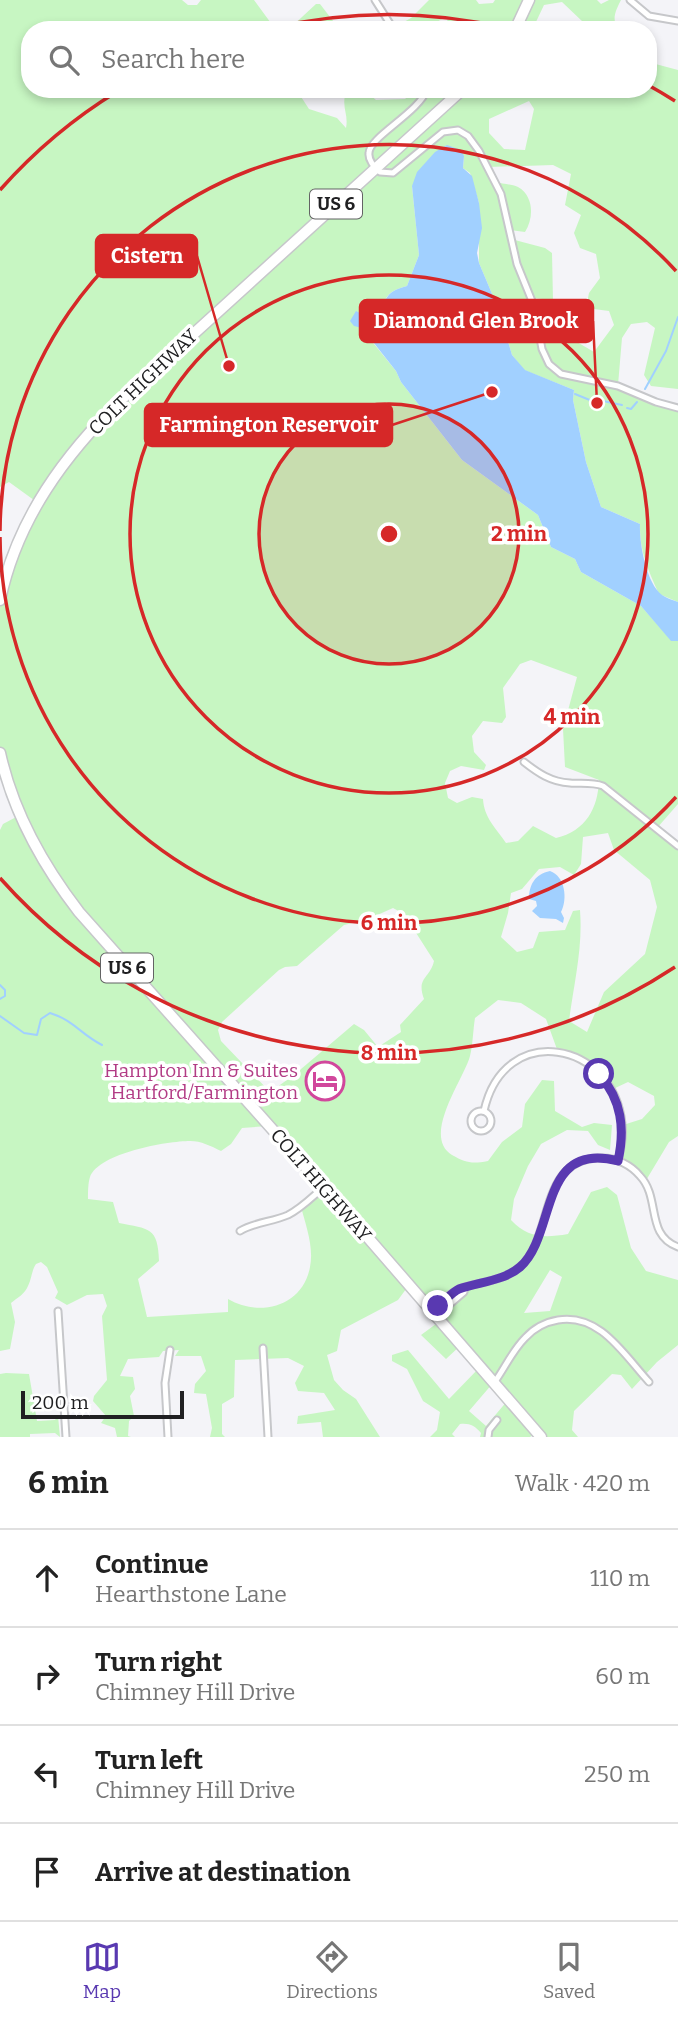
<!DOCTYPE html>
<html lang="en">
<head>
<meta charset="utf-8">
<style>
	:root { --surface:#fff; --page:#f6f6f6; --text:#222; --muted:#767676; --line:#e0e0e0; --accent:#5939b1 }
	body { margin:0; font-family:Bitter,serif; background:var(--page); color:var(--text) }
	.scale { position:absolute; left:21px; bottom:18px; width:163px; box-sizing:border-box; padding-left:7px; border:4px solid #202022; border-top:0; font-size:19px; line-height:24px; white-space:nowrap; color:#202022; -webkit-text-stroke:5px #fff; paint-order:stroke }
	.stop { position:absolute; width:21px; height:21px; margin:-16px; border:5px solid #5939b1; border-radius:50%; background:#fff }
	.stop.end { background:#5939b1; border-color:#fff; box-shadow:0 2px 7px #0008 }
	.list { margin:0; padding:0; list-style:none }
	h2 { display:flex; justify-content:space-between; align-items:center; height:91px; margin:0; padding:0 28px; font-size:30px }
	h2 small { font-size:23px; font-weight:400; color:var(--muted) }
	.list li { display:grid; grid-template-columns:46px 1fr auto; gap:21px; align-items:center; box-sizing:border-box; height:98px; padding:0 28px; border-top:2px solid var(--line) }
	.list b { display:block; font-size:26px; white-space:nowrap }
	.list p { margin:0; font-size:23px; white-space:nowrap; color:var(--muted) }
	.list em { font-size:23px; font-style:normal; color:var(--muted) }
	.icon { flex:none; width:38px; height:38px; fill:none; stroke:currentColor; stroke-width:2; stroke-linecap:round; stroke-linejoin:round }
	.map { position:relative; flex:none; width:678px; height:1437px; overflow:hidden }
	.search { position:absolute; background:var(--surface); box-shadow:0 4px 10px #0003; left:21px; right:21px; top:21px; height:77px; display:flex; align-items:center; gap:18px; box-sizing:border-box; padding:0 24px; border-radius:28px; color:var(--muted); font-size:26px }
	.sheet { height:483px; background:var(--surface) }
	nav { display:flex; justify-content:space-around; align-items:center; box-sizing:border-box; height:98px; border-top:2px solid var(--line); background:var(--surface); font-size:19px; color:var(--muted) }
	nav a { display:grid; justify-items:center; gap:4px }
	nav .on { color:var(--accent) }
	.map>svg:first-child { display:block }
</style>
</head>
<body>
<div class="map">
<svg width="678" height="1437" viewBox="0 0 678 1437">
	<rect width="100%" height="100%" fill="#f4f4f8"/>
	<g fill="#c7f6c2" fill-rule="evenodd">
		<path d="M0,0h182l6,5h9l4,-5h53l22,30h-246v59h266l13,20 28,9 9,10c3,-15 -6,-21 1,-39h16l13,11 29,-1 11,-10h232v-27l30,8v319l-27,-3 -7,-11 11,-47 -8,-6 -16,2 -9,14 -4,47 60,23v194l-19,-8c-11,-24 -20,-44 -19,-70l-39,-17 -15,-45 -13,-62 1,-10 -50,-20 -12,-15 -14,-47 -19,-45v-60l-9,-30 -7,-5 1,-12 -52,30 7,69 -12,31c-24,6 -23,15 -28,37l-18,5 35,43 5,11 61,78 76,55 13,32 24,12 6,13 60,34 30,34 7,1v163l-21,24 21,18v290l-9,6 -24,40 -6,-7 -21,-14 5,-36 19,-6 13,-14 -1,-9 -26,-14 -17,8 -21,-24 -32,-14 -12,-33 -25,-16 -23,-3 -23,18c-2,12 -2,26 -5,38 -6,23 -49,80 -18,99 14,8 20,9 36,6l14,-19 20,-15 3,-23 17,-24 12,1 1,30 27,16 12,-4 18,2 -2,25 -12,-5 -10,-14 -21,-1 -26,14 -13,22 -14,33 -3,21c17,18 33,18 57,14l23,-42 16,-5 10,8 14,53 15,23 32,9v65l-21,17 -25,27 -11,-14 -9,-1 -38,37 -2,19 6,7h-37l-5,-5 -6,5h-50l1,-4c-6,-7 -11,-10 -21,-9l-8,10 3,3h-25l7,-7 3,-18 -17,-11 -16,-32 -15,-8v-6l16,-5 41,49 31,-32 -19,-22 -15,14 -25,-24 19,-14 -31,-36 -11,15 -57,30 -4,21 -10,4 7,25 9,10 13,9 24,38h-57l-2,-15 -24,2 1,-8 37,-6 -11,-17 -26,-2 -3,-8 9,-17 -16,-8 -53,2 -1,37 -12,7v30l3,3h-15l2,-9 -6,-34 -12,-1 1,-9 11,-13 -5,-15h-26l4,-6 -16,1 -4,6 -31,2 -8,17 13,1 2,12 -5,7 4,20 -5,5 -1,15 3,1h-14l-2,-9 -14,-5 5,-7 -13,-15 1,-5 13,-16 -5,-64 5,-10 -4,-12 -16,1 -20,10 -12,-7 3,-6 -11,-25 -6,-5 -5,2c-5,8 -4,14 -8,22 -3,8 -11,12 -17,17l4,19 -5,27 -10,2v-521l3,-6 17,-9 -20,-62v-153l38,-97 -29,-21 -9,5zM529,101l5,8 -9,41 -21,-1 -15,-16v-14zM553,165l18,9 -6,31 16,10 -7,18 6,15 16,6 4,24 -11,15 -3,15 23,3 5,14 -20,27 -17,-10 -3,-20 -38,-8 -4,-16 21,2 -1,-47 -7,-5 -34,-9 -1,-9 15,2c9,-14 9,-36 -7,-45 -7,-3 -16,-3 -22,-5l-8,-15zM531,660l46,17 -14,52 2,38 34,13c-1,28 -13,51 -43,58l-23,-12 -15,15 -12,2c-10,-15 -22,-25 -23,-44l-11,-2 -15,6 -9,-5 -3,-15 5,-12 11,-5 23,4 2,-5 -12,-13 -2,-16 11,-15 19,2 4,-6 -3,-29 17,-24zM608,833l6,17 36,30 7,27 -12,47 -41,38 -17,40 -18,-11c5,-38 14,-73 11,-111l-7,1 -8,19 -26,2 -6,16 -16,4 -16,-15 7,-24 3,-20 11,-4 17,-20 21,-2 14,8 7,-11 2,-27zM393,908l11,6 30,47c-4,18 -18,16 -10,38l-24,26 1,7 -23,15 -14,-17 -10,-6 -60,51 -24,17 -49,-51 -3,-11 4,-8 57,-52 6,-3 12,-1 47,-41 22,-5zM268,1126l55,61 -22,20c5,19 13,40 9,60 -7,39 -50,51 -82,32v13l-81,5 -9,-38 21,-18c-1,-34 -10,-32 -40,-38l-6,-21 -25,-3c0,-7 0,-16 2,-22 9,-24 77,-36 100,-36 11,0 21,5 31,10l10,-7 11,-16zM550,1270l12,7 -12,34 -26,2zM493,1383l15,17 -22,26 -17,-15z"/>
		<path d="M429,0h47l3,4 14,-1 2,-3h102l4,4 8,-4h12c-5,10 -11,21 -1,30h-42l5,-8 -21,-20 -18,3 -9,19 4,6h-88l-5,-13 -24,13h-28l-1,-2 18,-10z"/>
		<polygon points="316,4 320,4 340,30 288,30"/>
		<polygon points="6,1373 29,1374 37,1421 55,1420 58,1416 60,1437 55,1433 30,1434 30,1437 0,1437 0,1374"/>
	</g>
	<g fill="#a1d0ff">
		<path d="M447,145l14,5 3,6 -1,12 9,8 7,27 3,25 -5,25 2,10 19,45 14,47 13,15 49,20 -1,10 13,62 15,45 39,17c-1,18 6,59 22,71 4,3 11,5 16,7v39h-7l-30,-35 -60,-34 -6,-13 -24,-12 -13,-32 -76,-55 -61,-78 -5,-11 -34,-43 -8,-2 -4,-5 6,-10 23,12c6,-22 4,-31 28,-37l12,-31 -7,-69 5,-14 18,-20z"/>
		<path d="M550,871c15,5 18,28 11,41l3,6 -1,5 -7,-4 -16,-1 -8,-7 5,-5 -1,-5 -7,-2c0,-14 6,-25 21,-28z"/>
	</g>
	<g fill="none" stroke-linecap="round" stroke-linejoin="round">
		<g stroke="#a1d0ff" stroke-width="2">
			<polyline points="645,389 666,351 678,317"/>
			<polyline points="575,394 597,403 603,401 622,405"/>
			<polyline points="627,408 631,409 637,402"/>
			<polyline points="0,985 5,990 5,996 0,999"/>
			<path d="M0,1016l24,17 13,2 4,-16 9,-6c25,8 29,20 52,32"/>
		</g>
		<defs>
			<g id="minor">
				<polyline points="375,0 394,30"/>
				<polyline points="630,0 649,16 678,21"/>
				<path d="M427,89c-7,23 -58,48 -58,64 -1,8 6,14 11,19l13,1 50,-41 15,-2 10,6 11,15 22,43 16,70 17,42 8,43 7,15 12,10 57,12 38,16 22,6"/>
				<path d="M524,762c14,11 27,20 46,21 11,1 22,-1 33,3l75,60"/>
				<path d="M484,1111c20,-91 130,-70 138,13 2,12 -1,25 -4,37"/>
				<circle cx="481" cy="1121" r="10"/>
				<path d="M240,1231c15,-9 32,-9 48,-16 14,-7 24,-18 36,-28"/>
				<polyline points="58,1311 66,1437"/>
				<path d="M432,1311c8,-7 18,-19 29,-23 19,-6 44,-7 60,-22 33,-31 17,-109 81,-108 15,0 29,7 38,18 21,22 5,59 38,71"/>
				<polyline points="436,1316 464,1292 465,1288"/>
				<polyline points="263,1348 268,1437"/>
				<path d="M494,1383c11,-15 18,-32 31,-45 9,-10 21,-16 33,-18 42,-7 66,35 91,62"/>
				<polyline points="168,1437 165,1383 170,1350"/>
				<polyline points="488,1437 489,1430 497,1420"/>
			</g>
			<g id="trunk">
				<polyline points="515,30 529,0"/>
				<path d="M0,600c17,-81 65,-146 123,-202l340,-309"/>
				<path d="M0,753c13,59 42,111 79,159l265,298 197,227"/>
			</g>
		</defs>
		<use href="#minor" stroke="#c6c7ca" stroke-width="9"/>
		<use href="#trunk" stroke="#c6c7ca" stroke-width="13"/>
		<use href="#minor" stroke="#fff" stroke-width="5"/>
		<use href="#trunk" stroke="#fff" stroke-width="10"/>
	</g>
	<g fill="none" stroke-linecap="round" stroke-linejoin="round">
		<path stroke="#5939b1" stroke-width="9" d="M438,1306c7,-5 13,-13 21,-17 19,-7 45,-8 61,-22 37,-32 18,-127 98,-106 7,-32 4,-61 -19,-87"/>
	</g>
	<circle cx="389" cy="534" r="130" fill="#d62828" fill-opacity=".12"/>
	<g fill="none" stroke="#d62828" stroke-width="3.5">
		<circle cx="389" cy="534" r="130"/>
		<circle cx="389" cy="534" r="259"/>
		<path d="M676 797A389 389 0 0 1 0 537M0 531A389 389 0 0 1 676 271"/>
		<path d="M675 967A519 519 0 0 1 0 878M0 190A519 519 0 0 1 118 91M268 29A519 519 0 0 1 510 29M648 85A519 519 0 0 1 675 101"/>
	</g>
	<defs>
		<symbol id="hotel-ring" viewBox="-11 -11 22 22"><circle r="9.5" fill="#fff" stroke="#d1479c" stroke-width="1.5"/><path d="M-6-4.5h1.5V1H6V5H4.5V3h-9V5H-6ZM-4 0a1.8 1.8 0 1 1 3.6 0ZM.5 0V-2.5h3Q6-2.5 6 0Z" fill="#d1479c"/></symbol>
	</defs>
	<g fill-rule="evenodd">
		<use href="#hotel-ring" x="303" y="1059" width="44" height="44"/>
	</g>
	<g text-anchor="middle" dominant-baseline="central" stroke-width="7" stroke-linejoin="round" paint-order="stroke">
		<g fill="#fff" stroke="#636364" stroke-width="2">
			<rect x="310" y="189.5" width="52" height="29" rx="5"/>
			<rect x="101" y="953.5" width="52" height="29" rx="5"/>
		</g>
		<g font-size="18" font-weight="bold" fill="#202022">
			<text x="336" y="204">US 6</text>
			<text x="127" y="968">US 6</text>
		</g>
		<g font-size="19" fill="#202022" stroke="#fff">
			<text transform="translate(143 382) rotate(-44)">COLT HIGHWAY</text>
			<text transform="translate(321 1185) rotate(49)">COLT HIGHWAY</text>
		</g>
		<g font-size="19" fill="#b23c85" stroke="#fff" text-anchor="end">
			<text x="298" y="1070">Hampton Inn &amp; Suites<tspan x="298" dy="22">Hartford/Farmington</tspan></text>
		</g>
	</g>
	<circle cx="389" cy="534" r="10" fill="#d62828" stroke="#fff" stroke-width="3.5"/>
	<g font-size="21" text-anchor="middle" font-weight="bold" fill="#d62828" stroke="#fff" stroke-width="7" stroke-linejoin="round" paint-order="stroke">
		<text x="519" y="541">2 min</text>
		<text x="572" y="724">4 min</text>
		<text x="389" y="930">6 min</text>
		<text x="389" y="1060">8 min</text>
	</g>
	<path fill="none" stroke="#d62828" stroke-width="2.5" d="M229 366L197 256M597 403L593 321M492 392L392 425"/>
	<g fill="#d62828" stroke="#fff" stroke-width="2.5">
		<circle cx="229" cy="366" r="7"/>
		<circle cx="597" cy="403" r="7"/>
		<circle cx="492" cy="392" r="7"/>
	</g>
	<g fill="#d62828" stroke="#d62828" stroke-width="2.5">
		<rect x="96" y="235" width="101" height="42" rx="7"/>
		<rect x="360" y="300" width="233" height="42" rx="7"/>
		<rect x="145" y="404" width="247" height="42" rx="7"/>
	</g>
	<g font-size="21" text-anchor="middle" font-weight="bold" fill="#fff">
		<text x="147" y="263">Cistern</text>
		<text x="476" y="328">Diamond Glen Brook</text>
		<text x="269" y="432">Farmington Reservoir</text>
	</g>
</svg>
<div class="scale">200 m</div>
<div class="stop" style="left:599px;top:1074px"></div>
<div class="stop end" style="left:438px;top:1306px"></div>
<div class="search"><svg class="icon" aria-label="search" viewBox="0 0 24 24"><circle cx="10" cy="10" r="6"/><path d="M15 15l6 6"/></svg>Search here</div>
</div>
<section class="sheet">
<h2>6 min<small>Walk · 420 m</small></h2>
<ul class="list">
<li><svg class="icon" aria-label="ahead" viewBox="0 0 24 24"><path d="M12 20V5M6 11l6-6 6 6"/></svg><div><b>Continue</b><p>Hearthstone Lane</p></div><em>110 m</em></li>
<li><svg class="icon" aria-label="right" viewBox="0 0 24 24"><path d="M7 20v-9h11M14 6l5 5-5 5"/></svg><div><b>Turn right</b><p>Chimney Hill Drive</p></div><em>60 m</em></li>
<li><svg class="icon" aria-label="left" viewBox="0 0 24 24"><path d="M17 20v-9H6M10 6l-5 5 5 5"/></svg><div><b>Turn left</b><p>Chimney Hill Drive</p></div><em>250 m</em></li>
<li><svg class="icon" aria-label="arrive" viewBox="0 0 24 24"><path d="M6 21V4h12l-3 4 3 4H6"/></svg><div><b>Arrive at destination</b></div></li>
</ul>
</section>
<nav>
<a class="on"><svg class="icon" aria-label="map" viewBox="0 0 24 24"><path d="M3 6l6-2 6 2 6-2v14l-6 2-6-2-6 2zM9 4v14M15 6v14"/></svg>Map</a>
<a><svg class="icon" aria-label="directions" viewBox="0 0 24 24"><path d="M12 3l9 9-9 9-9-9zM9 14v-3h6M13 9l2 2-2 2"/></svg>Directions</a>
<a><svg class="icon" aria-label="saved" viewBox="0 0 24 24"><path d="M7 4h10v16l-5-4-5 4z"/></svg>Saved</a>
</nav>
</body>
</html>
